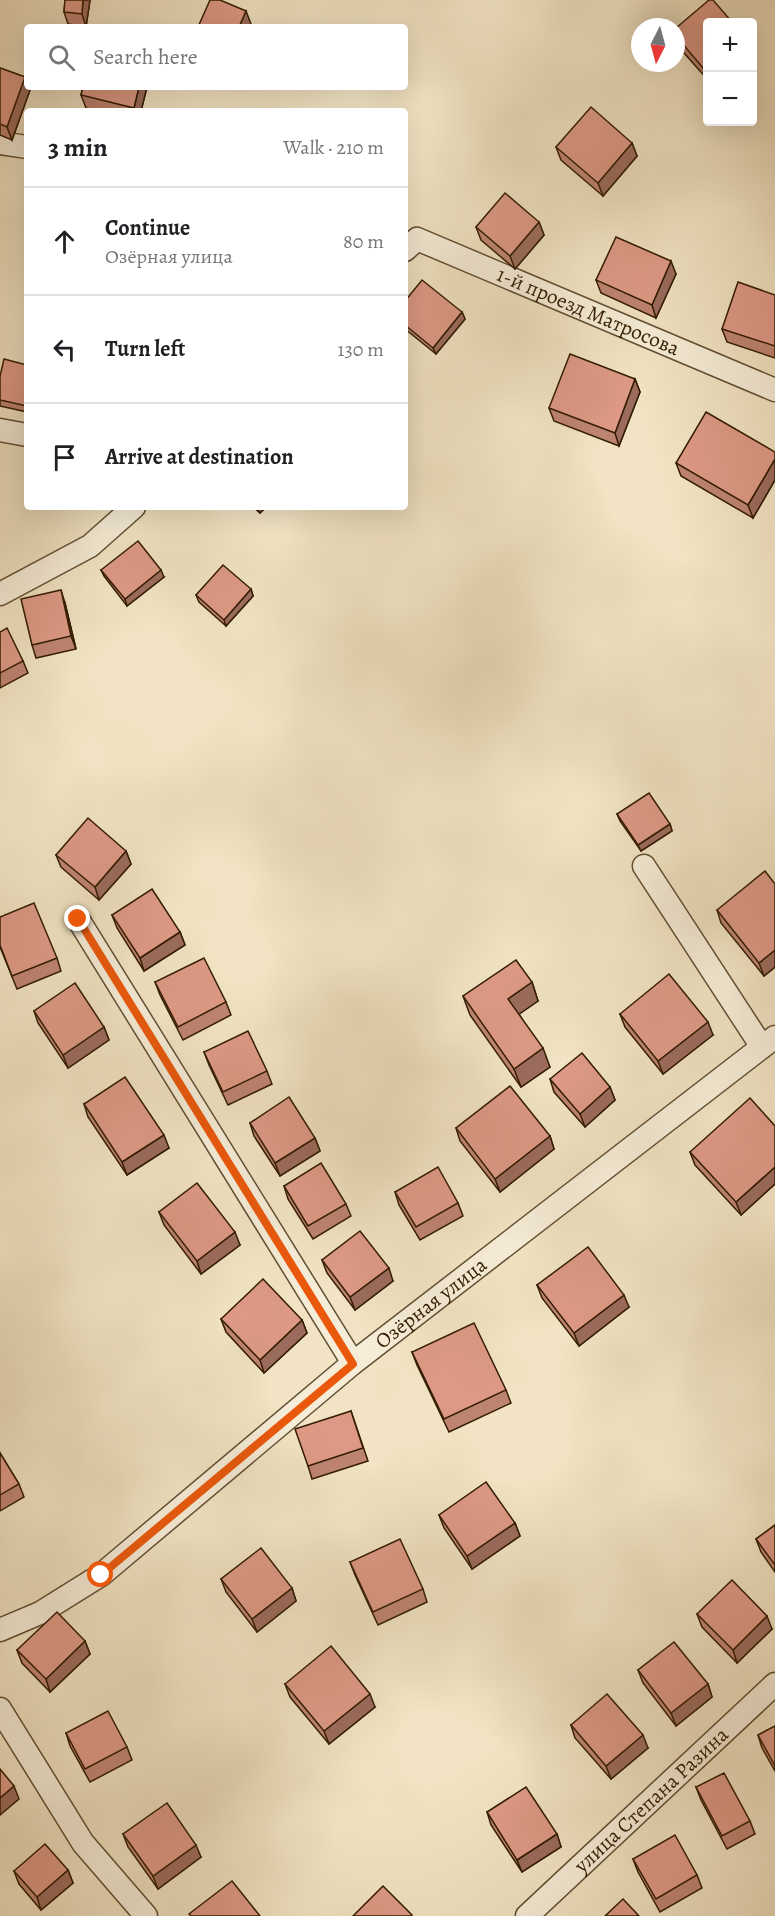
<!DOCTYPE html>
<html lang="en">
<head>
<meta charset="utf-8">
<style>
	:root { --surface:#fff; --page:#f6f6f6; --text:#202124; --muted:#757577; --line:#e0e0e0 }
	body { margin:0; font-family:Alegreya,serif; background:var(--page); color:var(--text) }
	.controls { position:absolute; right:18px; top:18px; display:grid; overflow:hidden; border-radius:6px; box-shadow:0 6px 24px #0002 }
	.controls button { width:54px; height:54px; display:grid; place-items:center; padding:0; border:0; border-bottom:2px solid var(--line); background:var(--surface); color:var(--text); font:30px sans-serif }
	.compass { position:absolute; left:631px; top:18px; width:54px; height:54px; border-radius:50%; background:var(--surface); box-shadow:0 6px 24px #0002; rotate:186deg }
	.stop { position:absolute; width:18px; height:18px; margin:-14px; border:4px solid #ea580c; border-radius:50%; background:#fff }
	.stop.end { background:#ea580c; border-color:#fff; box-shadow:0 2px 6px #0008 }
	.list { margin:0; padding:0; list-style:none }
	h2 { display:flex; justify-content:space-between; align-items:center; height:78px; margin:0; padding:0 24px; font-size:26px }
	h2 small { font-size:20px; font-weight:400; color:var(--muted) }
	.list li { display:grid; grid-template-columns:39px 1fr auto; gap:18px; align-items:center; box-sizing:border-box; height:108px; padding:0 24px; border-top:2px solid var(--line) }
	.list b { display:block; font-size:22px; white-space:nowrap }
	.list p { margin:0; font-size:20px; white-space:nowrap; color:var(--muted) }
	.list em { font-size:20px; font-style:normal; color:var(--muted) }
	.icon { flex:none; width:33px; height:33px; fill:none; stroke:currentColor; stroke-width:2; stroke-linecap:round; stroke-linejoin:round }
	.map { position:relative; flex:none; width:775px; height:1916px; overflow:hidden }
	.search { position:absolute; background:var(--surface); box-shadow:0 6px 24px #0002; left:24px; top:24px; width:384px; height:66px; display:flex; align-items:center; gap:15px; box-sizing:border-box; padding:0 21px; border-radius:6px; color:var(--muted); font-size:22px }
	.panel { position:absolute; background:var(--surface); box-shadow:0 6px 24px #0002; left:24px; top:108px; width:384px; height:402px; border-radius:6px }
	.map>svg:first-child { display:block }
</style>
</head>
<body>
<div class="map">
<svg width="775" height="1916" viewBox="0 0 775 1916">
	<rect width="100%" height="100%" fill="#f1e3c3"/>
	<filter id="stains"><feTurbulence type="fractalNoise" baseFrequency=".00333" numOctaves="4"/><feColorMatrix values="0 0 0 0 .2 0 0 0 0 .09 0 0 0 0 .02 0 0 0 .5 -.17"/></filter>
	<radialGradient id="worn" r=".72"><stop offset=".6" stop-color="#630" stop-opacity="0"/><stop offset="1" stop-color="#630" stop-opacity=".3"/></radialGradient>
	<g fill="none" stroke-linecap="round" stroke-linejoin="round">
		<defs>
			<g id="street">
				<polyline points="0,143 27,147"/>
				<path id="s1" d="M405,250l12,-11 358,151"/>
				<polyline points="0,430 27,435"/>
				<polyline points="0,594 90,546 134,507"/>
				<polyline points="644,866 762,1047"/>
				<polyline points="78,919 353,1363"/>
				<path id="s2" d="M0,1630l40,-17 61,-38 252,-212 422,-326"/>
				<polyline points="0,1709 83,1843 146,1916"/>
				<path id="s3" d="M527,1916l248,-232"/>
			</g>
		</defs>
		<use href="#street" stroke="#624e32" stroke-width="25"/>
		<use href="#street" stroke="#f6edd8" stroke-width="22"/>
	</g>
	<g fill="#be8472" stroke="#331c02" stroke-width="1.5">
		<polygon points="65,0 90,0 86,27 68,24 64,12"/>
		<polygon points="708,22 708,80 677,45 676,42 676,28"/>
		<polygon points="0,68 25,77 27,83 27,87 29,87 30,90 12,140 0,135"/>
		<polygon points="83,87 147,87 141,111 97,111 86,108 81,95"/>
		<polygon points="632,143 637,156 603,196 561,160 556,147"/>
		<polygon points="539,222 544,235 515,269 481,240 476,227"/>
		<polygon points="676,274 656,318 601,293 596,280"/>
		<polygon points="775,295 775,358 727,342 722,329"/>
		<polygon points="405,301 462,312 465,319 436,354 405,329"/>
		<polygon points="27,365 27,412 0,406 0,376"/>
		<polygon points="635,379 640,392 619,446 554,421 549,408"/>
		<polygon points="775,452 775,480 753,518 681,476 676,463"/>
		<polygon points="253,507 266,507 260,513"/>
		<polygon points="101,570 164,577 127,606 104,576"/>
		<polygon points="251,589 253,596 226,626 199,602 196,595"/>
		<polygon points="65,603 76,649 36,658 32,645"/>
		<polygon points="0,632 23,661 28,673 0,688"/>
		<polygon points="617,814 670,824 672,831 641,851 620,821"/>
		<polygon points="126,851 131,864 99,900 61,867 56,855"/>
		<polygon points="775,884 775,967 764,976 721,923 717,910"/>
		<polygon points="112,915 180,932 185,945 144,971 117,928"/>
		<polygon points="0,917 57,958 61,971 17,989 0,947"/>
		<polygon points="155,982 226,1002 231,1015 183,1040 160,995"/>
		<polygon points="532,982 538,1001 519,1014 550,1067 521,1087 470,1015 463,996"/>
		<polygon points="34,1011 104,1027 109,1040 68,1068 38,1023"/>
		<polygon points="620,1014 713,1035 663,1074 625,1027"/>
		<polygon points="204,1052 267,1071 272,1084 228,1105 209,1065"/>
		<polygon points="550,1079 610,1087 615,1100 585,1127 554,1092"/>
		<polygon points="84,1104 169,1148 127,1175 88,1117"/>
		<polygon points="250,1123 315,1138 320,1151 280,1176 254,1136"/>
		<polygon points="775,1126 775,1184 741,1215 695,1165 690,1152"/>
		<polygon points="456,1128 550,1136 554,1149 500,1192 460,1141"/>
		<polygon points="284,1186 346,1204 351,1216 313,1239 288,1199"/>
		<polygon points="395,1192 458,1203 463,1216 420,1240 399,1205"/>
		<polygon points="159,1212 240,1245 201,1274 164,1225"/>
		<polygon points="322,1260 393,1281 355,1310 327,1273"/>
		<polygon points="537,1285 629,1307 579,1346 542,1298"/>
		<polygon points="221,1319 302,1320 307,1333 264,1373 226,1332"/>
		<polygon points="412,1352 506,1390 511,1403 449,1432 417,1365"/>
		<polygon points="351,1411 368,1461 312,1479 308,1466"/>
		<polygon points="0,1453 19,1484 24,1497 0,1511"/>
		<polygon points="439,1515 515,1523 520,1536 472,1569 444,1528"/>
		<polygon points="775,1525 775,1572 761,1552 756,1539"/>
		<polygon points="350,1562 423,1589 427,1602 378,1625 355,1575"/>
		<polygon points="221,1579 292,1588 296,1601 257,1632 226,1592"/>
		<polygon points="697,1614 772,1629 737,1663 702,1627"/>
		<polygon points="85,1641 90,1654 50,1692 22,1663 17,1650"/>
		<polygon points="638,1670 708,1684 712,1697 676,1726 643,1683"/>
		<polygon points="285,1684 375,1707 329,1744 290,1697"/>
		<polygon points="571,1725 648,1748 611,1779 575,1738"/>
		<polygon points="775,1726 775,1771 762,1748 758,1735"/>
		<polygon points="66,1733 127,1747 132,1760 90,1782 70,1746"/>
		<polygon points="696,1787 750,1821 755,1834 727,1849 701,1800"/>
		<polygon points="487,1812 557,1834 561,1847 522,1872 491,1825"/>
		<polygon points="123,1834 201,1857 158,1889 128,1847"/>
		<polygon points="633,1859 697,1875 702,1888 660,1912 638,1872"/>
		<polygon points="68,1870 73,1883 41,1910 19,1884 14,1871"/>
	</g>
	<g fill="#9b6b5d" stroke="#331c02" stroke-width="1.5">
		<polygon points="83,0 90,0 86,27 82,14"/>
		<polygon points="246,11 251,24 250,27 239,27"/>
		<polygon points="708,64 708,80 703,68"/>
		<polygon points="25,77 27,83 27,87 29,87 30,90 12,140 7,127"/>
		<polygon points="139,87 147,87 141,111 135,111 134,108"/>
		<polygon points="632,143 637,156 603,196 598,183"/>
		<polygon points="539,222 544,235 515,269 510,256"/>
		<polygon points="671,261 676,274 656,318 652,305"/>
		<polygon points="462,312 465,319 436,354 433,348"/>
		<polygon points="635,379 640,392 619,446 615,433"/>
		<polygon points="775,459 775,480 753,518 748,505"/>
		<polygon points="257,507 266,507 260,513"/>
		<polygon points="161,570 164,577 127,606 125,599"/>
		<polygon points="251,589 253,596 226,626 224,620"/>
		<polygon points="61,590 65,603 76,649 71,636"/>
		<polygon points="670,824 672,831 641,851 638,845"/>
		<polygon points="126,851 131,864 99,900 95,887"/>
		<polygon points="180,932 185,945 144,971 140,958"/>
		<polygon points="775,950 775,967 764,976 759,963"/>
		<polygon points="532,982 538,1001 515,1017 508,999"/>
		<polygon points="708,1022 713,1035 663,1074 658,1061"/>
		<polygon points="104,1027 109,1040 68,1068 63,1055"/>
		<polygon points="543,1048 550,1067 521,1087 514,1069"/>
		<polygon points="610,1087 615,1100 585,1127 580,1114"/>
		<polygon points="164,1135 169,1148 127,1175 122,1162"/>
		<polygon points="550,1136 554,1149 500,1192 495,1179"/>
		<polygon points="315,1138 320,1151 280,1176 275,1163"/>
		<polygon points="775,1167 775,1184 741,1215 736,1202"/>
		<polygon points="235,1232 240,1245 201,1274 197,1261"/>
		<polygon points="389,1268 393,1281 355,1310 350,1297"/>
		<polygon points="624,1295 629,1307 579,1346 574,1333"/>
		<polygon points="302,1320 307,1333 264,1373 260,1360"/>
		<polygon points="515,1523 520,1536 472,1569 467,1556"/>
		<polygon points="292,1588 296,1601 257,1632 252,1619"/>
		<polygon points="767,1616 772,1629 737,1663 733,1650"/>
		<polygon points="85,1641 90,1654 50,1692 46,1679"/>
		<polygon points="708,1684 712,1697 676,1726 671,1713"/>
		<polygon points="370,1694 375,1707 329,1744 324,1731"/>
		<polygon points="643,1735 648,1748 611,1779 606,1766"/>
		<polygon points="14,1786 19,1799 0,1815 0,1798"/>
		<polygon points="557,1834 561,1847 522,1872 517,1860"/>
		<polygon points="196,1845 201,1857 158,1889 153,1876"/>
		<polygon points="68,1870 73,1883 41,1910 37,1897"/>
	</g>
	<g fill="#dd9985" stroke="#331c02" stroke-width="1.5">
		<polygon points="65,0 83,0 82,14 64,12"/>
		<polygon points="210,0 220,0 246,11 239,27 198,27"/>
		<polygon points="709,0 713,0 732,22 708,22 708,64 703,68 676,36 676,28"/>
		<polygon points="0,68 25,77 7,127 0,124"/>
		<polygon points="83,87 139,87 134,108 81,95"/>
		<polygon points="591,107 632,143 598,183 556,147"/>
		<polygon points="505,193 539,222 510,256 476,227"/>
		<polygon points="616,237 671,261 652,305 596,280"/>
		<polygon points="422,280 462,312 433,348 405,325 405,301"/>
		<polygon points="738,282 775,295 775,346 722,329"/>
		<polygon points="570,354 635,379 615,433 549,408"/>
		<polygon points="4,359 27,365 27,406 0,400 0,376"/>
		<polygon points="706,412 775,452 775,459 748,505 676,463"/>
		<polygon points="138,541 161,570 125,599 101,570"/>
		<polygon points="223,565 251,589 224,620 196,595"/>
		<polygon points="61,590 71,636 32,645 21,599"/>
		<polygon points="7,628 23,661 0,673 0,632"/>
		<polygon points="649,793 670,824 638,845 617,814"/>
		<polygon points="88,818 126,851 95,887 56,855"/>
		<polygon points="765,871 775,884 775,950 759,963 717,910"/>
		<polygon points="152,889 180,932 140,958 112,915"/>
		<polygon points="34,903 57,958 12,976 0,945 0,917"/>
		<polygon points="204,958 226,1002 178,1027 155,982"/>
		<polygon points="516,960 532,982 508,999 543,1048 514,1069 463,996"/>
		<polygon points="669,974 708,1022 658,1061 620,1014"/>
		<polygon points="75,983 104,1027 63,1055 34,1011"/>
		<polygon points="248,1031 267,1071 223,1092 204,1052"/>
		<polygon points="582,1053 610,1087 580,1114 550,1079"/>
		<polygon points="125,1077 164,1135 122,1162 84,1104"/>
		<polygon points="510,1086 550,1136 495,1179 456,1128"/>
		<polygon points="289,1097 315,1138 275,1163 250,1123"/>
		<polygon points="750,1098 775,1126 775,1167 736,1202 690,1152"/>
		<polygon points="321,1163 346,1204 308,1226 284,1186"/>
		<polygon points="438,1167 458,1203 416,1227 395,1192"/>
		<polygon points="197,1183 235,1232 197,1261 159,1212"/>
		<polygon points="360,1231 389,1268 350,1297 322,1260"/>
		<polygon points="588,1247 624,1295 574,1333 537,1285"/>
		<polygon points="263,1279 302,1320 260,1360 221,1319"/>
		<polygon points="474,1323 506,1390 444,1419 412,1352"/>
		<polygon points="351,1411 363,1448 308,1466 295,1429"/>
		<polygon points="0,1453 19,1484 0,1495"/>
		<polygon points="486,1482 515,1523 467,1556 439,1515"/>
		<polygon points="775,1525 775,1565 756,1539"/>
		<polygon points="400,1539 423,1589 373,1612 350,1562"/>
		<polygon points="261,1548 292,1588 252,1619 221,1579"/>
		<polygon points="732,1580 767,1616 733,1650 697,1614"/>
		<polygon points="57,1612 85,1641 46,1679 17,1650"/>
		<polygon points="674,1642 708,1684 671,1713 638,1670"/>
		<polygon points="331,1646 370,1694 324,1731 285,1684"/>
		<polygon points="607,1694 643,1735 606,1766 571,1725"/>
		<polygon points="108,1711 127,1747 85,1769 66,1733"/>
		<polygon points="775,1726 775,1766 758,1735"/>
		<polygon points="0,1769 14,1786 0,1798"/>
		<polygon points="724,1773 750,1821 722,1836 696,1787"/>
		<polygon points="526,1787 557,1834 517,1860 487,1812"/>
		<polygon points="167,1803 196,1845 153,1876 123,1834"/>
		<polygon points="675,1835 697,1875 656,1899 633,1859"/>
		<polygon points="45,1844 68,1870 37,1897 14,1871"/>
		<polygon points="232,1881 260,1916 191,1916 189,1914"/>
		<polygon points="383,1886 412,1915 411,1916 353,1916"/>
		<polygon points="623,1899 639,1916 605,1916"/>
	</g>
	<g fill="none" stroke-linecap="round" stroke-linejoin="round">
		<polyline stroke="#ea580c" stroke-width="8" points="78,919 353,1364 101,1575"/>
	</g>
	<g text-anchor="middle" dominant-baseline="central" stroke-width="5" stroke-linejoin="round" paint-order="stroke">
		<g font-size="21" fill="#331c02" stroke="#f6edd8">
			<text stroke="none"><textPath href="#s1" startOffset="202">1-й проезд Матросова</textPath></text>
			<text stroke="none"><textPath href="#s2" startOffset="543">Озёрная улица</textPath></text>
			<text stroke="none"><textPath href="#s3" startOffset="170">улица Степана Разина</textPath></text>
		</g>
	</g>
	<rect width="100%" height="100%" filter="url(#stains)"/>
	<rect width="100%" height="100%" fill="url(#worn)"/>
</svg>
<div class="controls">
<button>+</button>
<button>−</button>
</div>
<svg class="compass" viewBox="-18 -18 36 36"><path d="M0-13l5 13h-10z" fill="#e53935"/><path d="M0 13l5-13h-10z" fill="#757577"/></svg>
<div class="stop" style="left:101px;top:1575px"></div>
<div class="stop end" style="left:78px;top:919px"></div>
<div class="search"><svg class="icon" aria-label="search" viewBox="0 0 24 24"><circle cx="10" cy="10" r="6"/><path d="M15 15l6 6"/></svg>Search here</div>
<section class="panel">
<h2>3 min<small>Walk · 210 m</small></h2>
<ul class="list">
<li><svg class="icon" aria-label="ahead" viewBox="0 0 24 24"><path d="M12 20V5M6 11l6-6 6 6"/></svg><div><b>Continue</b><p>Озёрная улица</p></div><em>80 m</em></li>
<li><svg class="icon" aria-label="left" viewBox="0 0 24 24"><path d="M17 20v-9H6M10 6l-5 5 5 5"/></svg><div><b>Turn left</b></div><em>130 m</em></li>
<li><svg class="icon" aria-label="arrive" viewBox="0 0 24 24"><path d="M6 21V4h12l-3 4 3 4H6"/></svg><div><b>Arrive at destination</b></div></li>
</ul>
</section>
</div>
</body>
</html>
